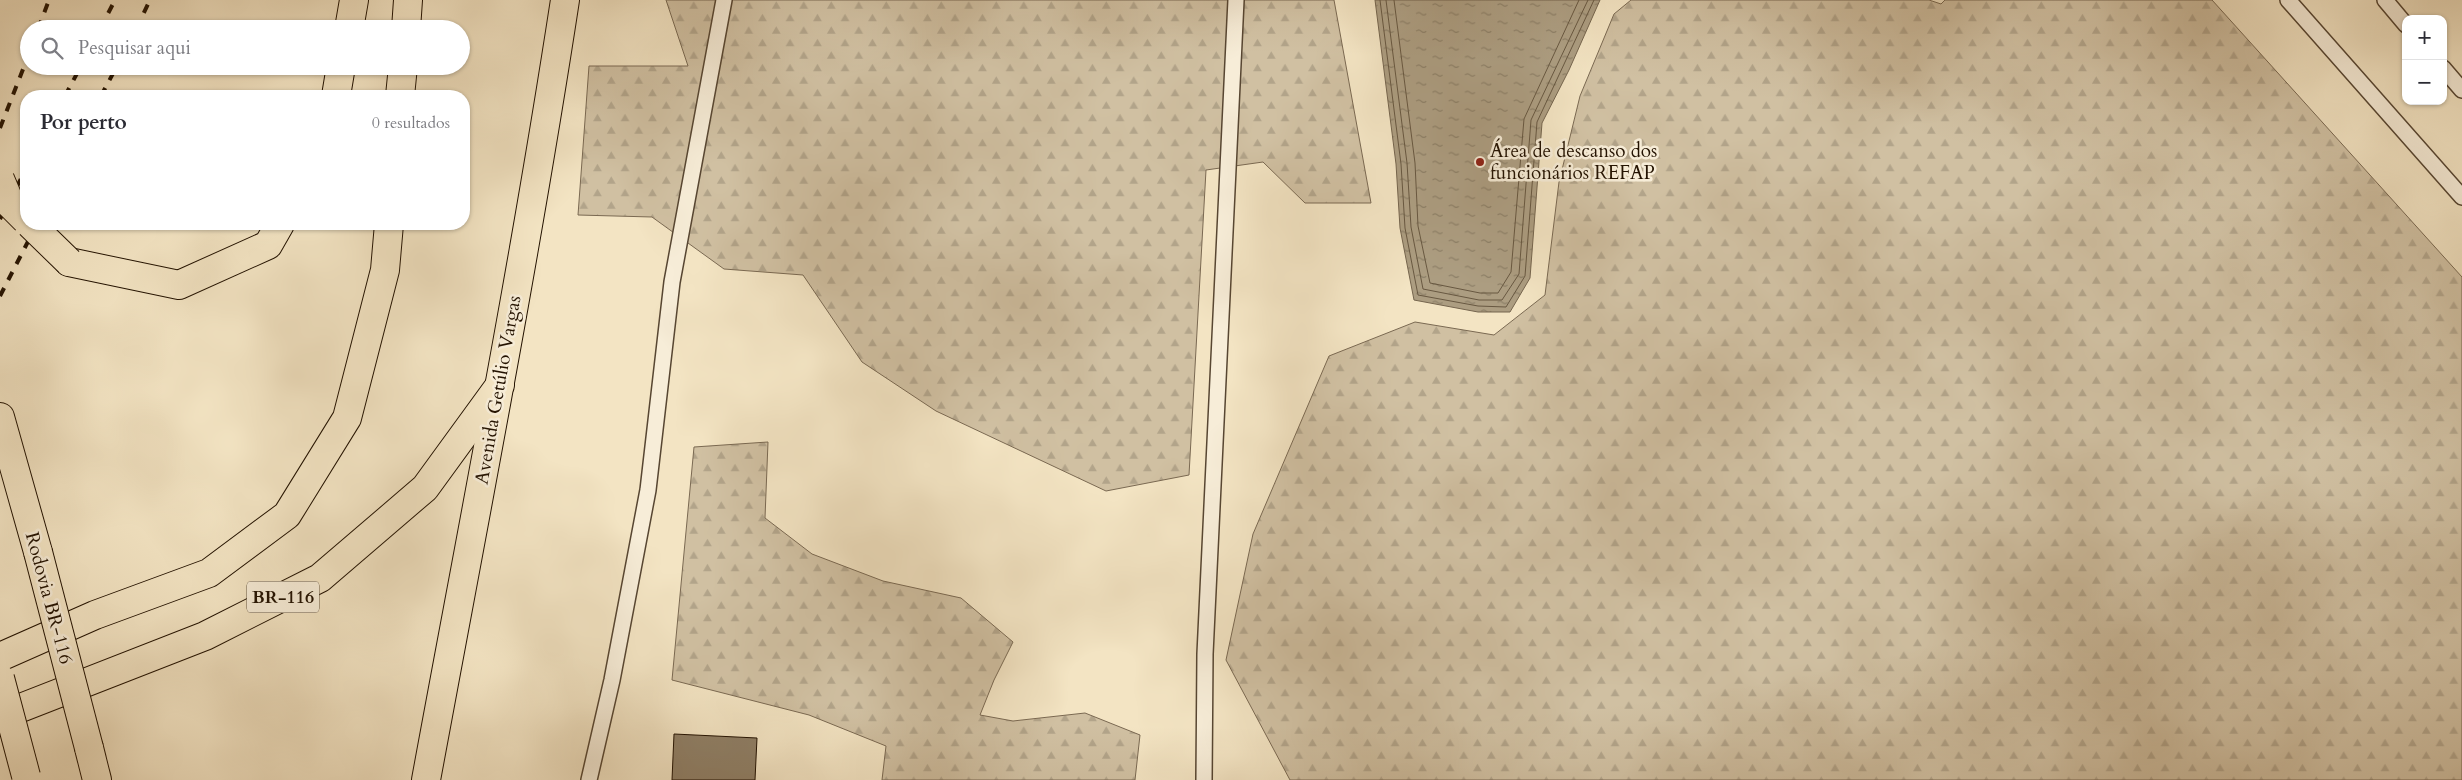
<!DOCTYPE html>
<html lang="pt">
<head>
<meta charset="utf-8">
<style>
	:root { --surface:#fff; --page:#f7f7f7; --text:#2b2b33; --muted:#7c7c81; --line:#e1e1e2 }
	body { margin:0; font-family:Cardo,serif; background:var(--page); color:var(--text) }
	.controls { position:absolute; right:15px; top:15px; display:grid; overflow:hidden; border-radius:10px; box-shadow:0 1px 4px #0004 }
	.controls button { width:45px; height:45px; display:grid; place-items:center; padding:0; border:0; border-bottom:1px solid var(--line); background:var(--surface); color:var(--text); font:25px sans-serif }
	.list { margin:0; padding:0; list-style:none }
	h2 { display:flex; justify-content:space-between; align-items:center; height:65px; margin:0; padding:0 20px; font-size:21px }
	h2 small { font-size:16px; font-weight:400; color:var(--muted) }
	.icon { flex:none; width:28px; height:28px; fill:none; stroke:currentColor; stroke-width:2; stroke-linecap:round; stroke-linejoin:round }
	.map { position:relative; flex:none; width:2462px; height:780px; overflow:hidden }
	.search { position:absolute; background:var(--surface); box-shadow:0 1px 4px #0004; left:20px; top:20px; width:450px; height:55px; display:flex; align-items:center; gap:12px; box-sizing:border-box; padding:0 18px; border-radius:28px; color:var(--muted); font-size:19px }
	.panel { position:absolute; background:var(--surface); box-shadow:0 1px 4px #0004; left:20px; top:90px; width:450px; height:140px; border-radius:20px }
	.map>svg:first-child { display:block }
</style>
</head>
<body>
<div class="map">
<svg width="2462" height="780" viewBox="0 0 2462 780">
	<defs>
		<pattern id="forest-firs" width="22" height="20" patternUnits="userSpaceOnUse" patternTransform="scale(1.25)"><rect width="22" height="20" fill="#d0c0a2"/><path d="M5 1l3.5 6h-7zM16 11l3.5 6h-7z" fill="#b2a48a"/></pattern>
		<pattern id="water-ripples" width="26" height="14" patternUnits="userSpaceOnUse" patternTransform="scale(1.25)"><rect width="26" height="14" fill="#ac9d81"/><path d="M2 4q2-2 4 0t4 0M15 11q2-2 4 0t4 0" fill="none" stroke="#8c7f67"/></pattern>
	</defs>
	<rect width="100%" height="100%" fill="#f3e4c3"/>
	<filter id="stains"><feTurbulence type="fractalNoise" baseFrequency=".004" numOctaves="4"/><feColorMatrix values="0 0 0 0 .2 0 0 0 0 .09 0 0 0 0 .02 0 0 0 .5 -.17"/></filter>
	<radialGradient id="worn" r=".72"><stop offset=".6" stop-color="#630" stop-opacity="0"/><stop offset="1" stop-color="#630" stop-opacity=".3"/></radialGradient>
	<g fill="url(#forest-firs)" stroke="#7a6952">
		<polygon points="666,0 1334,0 1371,203 1305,203 1263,162 1206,170 1189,475 1106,491 936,411 862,362 803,275 724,269 652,217 578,215 589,66 688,66"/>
		<polygon points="1631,0 1929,0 1941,4 1945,0 2212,0 2462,277 2462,780 1290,780 1226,660 1253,534 1329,356 1415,322 1494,335 1545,295 1559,182 1580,96 1614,14"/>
		<polygon points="768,442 765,518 812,554 883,581 961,598 1013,642 994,680 980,715 1013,721 1085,713 1140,735 1135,780 882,780 886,746 809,715 672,680 694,447"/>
	</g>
	<polygon fill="url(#water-ripples)" stroke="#75654e" points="1375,0 1600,0 1569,70 1542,123 1530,278 1510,312 1478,312 1414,300 1400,228 1396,164"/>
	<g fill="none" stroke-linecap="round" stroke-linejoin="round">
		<g stroke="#685841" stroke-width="1">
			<polyline points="1380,0 1401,164 1405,228 1418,295 1478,306 1506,307 1525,276 1537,122 1594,0"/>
			<polyline points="1386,0 1407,163 1411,227 1423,289 1479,300 1502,300 1519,274 1531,120 1588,0"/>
			<polyline points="1394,0 1415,163 1418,226 1430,283 1480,293 1498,293 1511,272 1524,119 1579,0"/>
		</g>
	</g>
	<polygon fill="#8f7f66" stroke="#231201" points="674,734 757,738 755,780 672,780"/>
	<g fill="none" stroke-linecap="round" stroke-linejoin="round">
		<defs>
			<g id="lane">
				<polyline points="2288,0 2462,197"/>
				<polyline points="2385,0 2406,25"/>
				<polyline points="2443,68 2462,90"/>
				<polyline points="589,780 612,680 648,490 672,282 724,0"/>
				<polyline points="1204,780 1205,654 1236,0"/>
			</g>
			<path id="primary" d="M426,780c48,-260 99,-519 139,-780"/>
			<g id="highway">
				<polyline points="349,29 354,0"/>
				<polyline points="406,29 408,0"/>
				<polyline points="336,96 341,66"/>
				<polyline points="400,96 403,66"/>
				<polyline points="69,262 179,285 268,245 280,224"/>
				<polyline points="0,417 38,552"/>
				<polyline points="0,657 95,615 209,573 287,515 347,418 385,270 389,224"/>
				<polyline points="0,716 205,636 320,578 425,488 500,385"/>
				<polyline points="89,748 97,780"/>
			</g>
		</defs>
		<use href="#lane" stroke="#574632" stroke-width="18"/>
		<use href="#primary" stroke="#231201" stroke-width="30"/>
		<use href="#highway" stroke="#231201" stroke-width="30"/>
		<use href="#lane" stroke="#f7edd8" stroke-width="15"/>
		<use href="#primary" stroke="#f3e4c3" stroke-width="28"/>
		<use href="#highway" stroke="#f3e4c3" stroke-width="28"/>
		<g stroke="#231201" stroke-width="4" stroke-dasharray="9 9" stroke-linecap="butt">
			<polyline points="38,29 49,0"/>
			<polyline points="100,29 115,0"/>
			<polyline points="136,29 150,0"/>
			<polyline points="65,96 81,66"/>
			<polyline points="101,96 117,66"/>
			<polyline points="0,128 29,54"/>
			<polyline points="0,219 26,169"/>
			<polyline points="0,296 37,224"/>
		</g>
		<defs>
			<g id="highway-bridge">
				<polyline points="0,179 11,205 26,220"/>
				<polyline points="30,224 69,262"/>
				<polyline points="38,552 89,748"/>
				<polyline points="0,678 26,776"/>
			</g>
		</defs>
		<use href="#highway-bridge" stroke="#231201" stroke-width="30" stroke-linecap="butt"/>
		<use href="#highway-bridge" stroke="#f3e4c3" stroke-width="28"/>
	</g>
	<circle fill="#8f2418" stroke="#f7edd8" stroke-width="2" cx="1480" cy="162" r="5"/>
	<g text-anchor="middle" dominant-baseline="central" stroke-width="5" stroke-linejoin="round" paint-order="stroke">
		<rect fill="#f7edd8" stroke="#635442" stroke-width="1" x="247" y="581.5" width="72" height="31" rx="4"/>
		<g font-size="18" font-weight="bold" fill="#231201">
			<text x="283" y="597">BR-116</text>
		</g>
		<g font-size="19" fill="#231201" stroke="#f7edd8" text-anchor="start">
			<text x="1490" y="151">Área de descanso dos<tspan x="1490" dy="22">funcionários REFAP</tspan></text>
		</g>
		<g font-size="19" fill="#231201" stroke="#f7edd8">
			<text transform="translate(498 390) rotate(-80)">Avenida Getúlio Vargas</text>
			<text transform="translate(49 598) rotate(75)">Rodovia BR-116</text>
		</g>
	</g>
	<rect width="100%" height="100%" filter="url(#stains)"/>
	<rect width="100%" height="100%" fill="url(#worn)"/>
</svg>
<div class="controls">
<button>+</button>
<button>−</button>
</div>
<div class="search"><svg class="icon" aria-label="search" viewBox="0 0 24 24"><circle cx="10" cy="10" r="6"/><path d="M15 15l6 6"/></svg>Pesquisar aqui</div>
<section class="panel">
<h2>Por perto<small>0 resultados</small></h2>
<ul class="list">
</ul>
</section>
</div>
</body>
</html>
